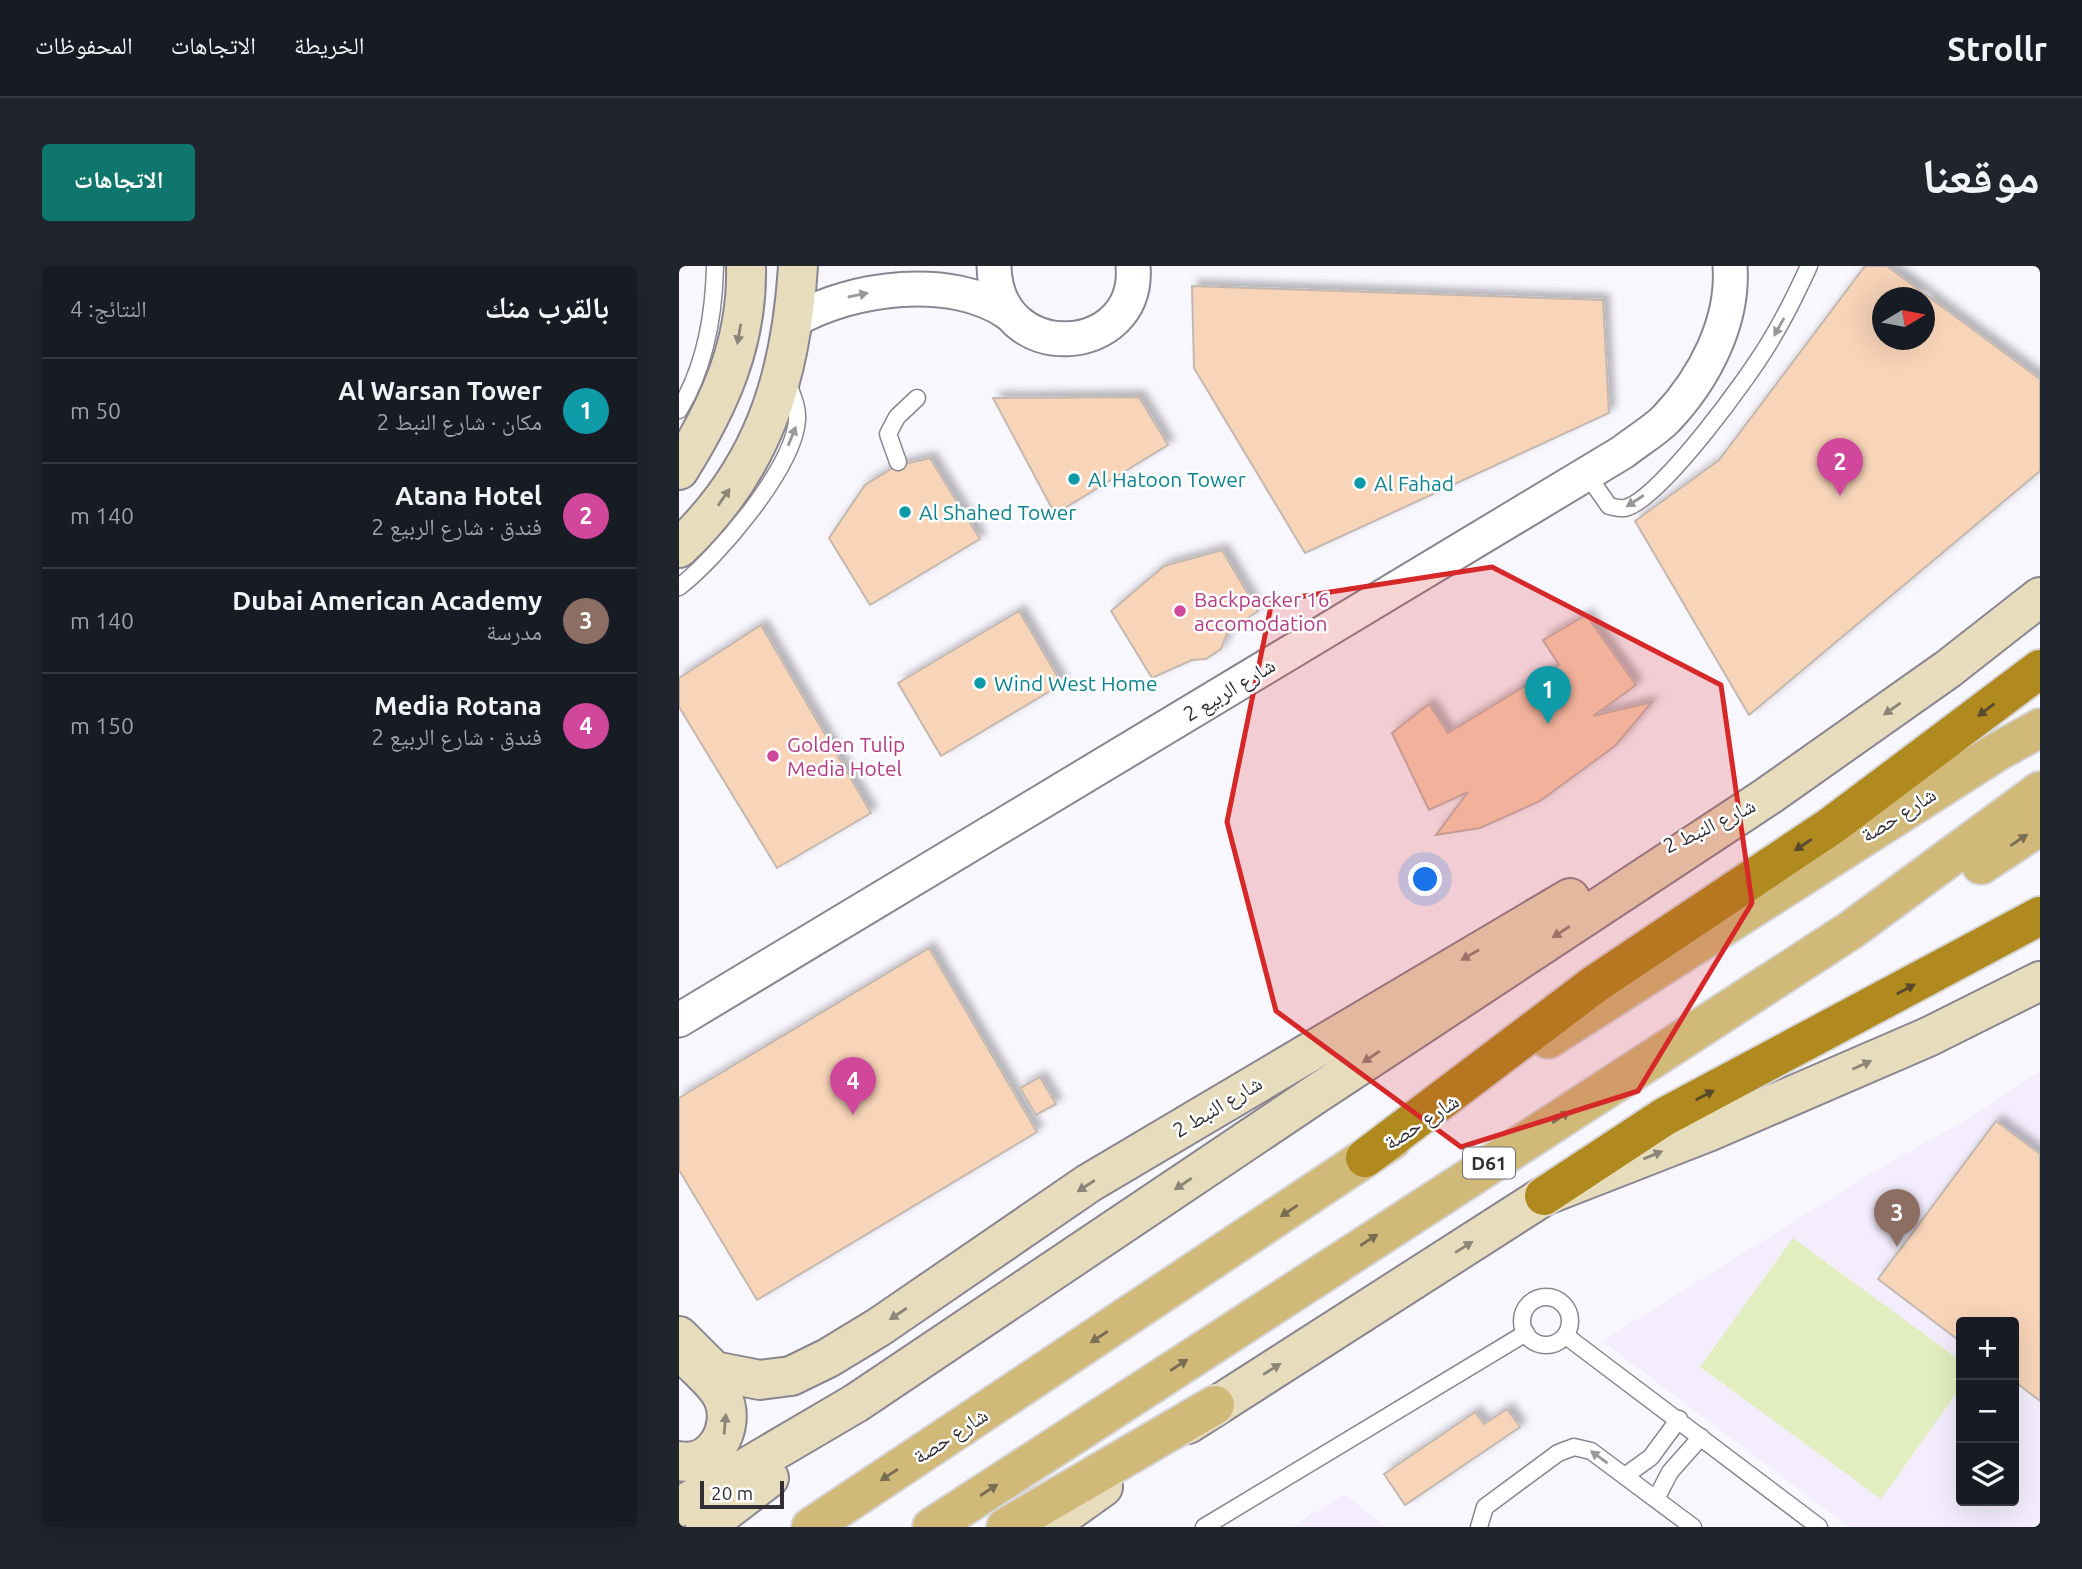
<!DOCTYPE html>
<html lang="ar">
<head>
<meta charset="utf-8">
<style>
	:root { --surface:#171b24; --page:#20242c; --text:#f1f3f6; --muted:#9ea1a6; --line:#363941; --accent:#0f766e }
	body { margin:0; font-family:Ubuntu,"Noto Naskh Arabic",sans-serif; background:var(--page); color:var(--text); direction:rtl }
	.controls { position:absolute; right:21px; bottom:21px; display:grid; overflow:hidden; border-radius:7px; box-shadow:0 7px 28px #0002 }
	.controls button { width:63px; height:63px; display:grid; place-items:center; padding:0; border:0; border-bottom:2px solid var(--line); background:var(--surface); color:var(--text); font:35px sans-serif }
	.compass { position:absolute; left:1193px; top:21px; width:63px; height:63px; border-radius:50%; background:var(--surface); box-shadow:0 7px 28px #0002; rotate:80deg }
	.scale { position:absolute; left:21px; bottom:18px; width:84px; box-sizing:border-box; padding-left:7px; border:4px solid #312f34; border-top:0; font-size:19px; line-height:24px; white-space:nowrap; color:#312f34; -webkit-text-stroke:5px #fff; paint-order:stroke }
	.you { position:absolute; left:747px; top:614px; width:24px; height:24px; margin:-18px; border:5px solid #fff; border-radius:50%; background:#1a73e8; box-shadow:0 0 0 10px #1a73e833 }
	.badge { display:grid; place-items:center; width:46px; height:46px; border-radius:50%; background:var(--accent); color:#fff; font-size:23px; font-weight:700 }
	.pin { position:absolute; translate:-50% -58px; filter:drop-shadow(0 2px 4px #0008) }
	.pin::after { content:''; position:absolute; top:37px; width:24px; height:21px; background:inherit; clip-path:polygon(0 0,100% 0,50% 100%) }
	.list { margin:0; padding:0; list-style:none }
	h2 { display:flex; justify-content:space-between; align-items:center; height:91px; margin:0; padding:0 28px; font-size:30px }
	h2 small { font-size:23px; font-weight:400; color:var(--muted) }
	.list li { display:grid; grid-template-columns:46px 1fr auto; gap:21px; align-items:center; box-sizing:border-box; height:105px; padding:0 28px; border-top:2px solid var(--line) }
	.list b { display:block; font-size:26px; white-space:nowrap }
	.list p { margin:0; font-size:23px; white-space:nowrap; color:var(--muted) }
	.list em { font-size:23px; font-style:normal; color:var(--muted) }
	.icon { flex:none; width:38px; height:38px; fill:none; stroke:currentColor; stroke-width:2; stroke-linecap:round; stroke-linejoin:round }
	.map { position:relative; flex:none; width:1361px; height:1261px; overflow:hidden; direction:ltr; border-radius:7px }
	header { display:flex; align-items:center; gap:42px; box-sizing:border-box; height:98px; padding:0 35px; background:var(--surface); border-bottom:2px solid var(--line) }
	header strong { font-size:33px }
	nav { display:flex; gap:38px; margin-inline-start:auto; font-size:24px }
	.intro { display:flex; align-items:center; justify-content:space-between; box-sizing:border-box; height:168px; padding:0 42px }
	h1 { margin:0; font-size:49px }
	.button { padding:18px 32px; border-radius:7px; background:var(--accent); color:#fff; font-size:24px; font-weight:700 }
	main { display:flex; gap:42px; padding:0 42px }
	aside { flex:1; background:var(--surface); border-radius:7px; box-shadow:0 7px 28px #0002 }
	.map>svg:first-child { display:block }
</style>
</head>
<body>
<header>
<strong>Strollr</strong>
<nav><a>الخريطة</a><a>الاتجاهات</a><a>المحفوظات</a></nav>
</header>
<div class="intro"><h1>موقعنا</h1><a class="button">الاتجاهات</a></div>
<main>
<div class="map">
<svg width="1361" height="1261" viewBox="0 0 1361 1261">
	<defs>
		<filter id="shadow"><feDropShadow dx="6" dy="-6" stdDeviation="3.5" flood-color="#0004"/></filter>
	</defs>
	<rect width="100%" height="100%" fill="#f9f7fe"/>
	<g fill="#f3edfd" fill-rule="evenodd">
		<path d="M1361,805v456h-191l-247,-186 273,-170 99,-56zM1282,1056h53v179h-53z"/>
		<polygon points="665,1228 707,1261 613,1261"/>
	</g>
	<polygon fill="#e2eebf" points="1114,972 1282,1095 1282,1121 1202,1233 1021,1101"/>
	<g fill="#f8d4b8" stroke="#c3b8b0" stroke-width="2" fill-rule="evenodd" filter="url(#shadow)">
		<path d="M1186,0h22l153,113v92l-291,244 -114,-194 84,-61zM1204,32h42v42h-42z"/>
		<polygon points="513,20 924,34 930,147 626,287 515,102"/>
		<polygon points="460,131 489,179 376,248 314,132"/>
		<polygon points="251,192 301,273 191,339 150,272 186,219 217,200"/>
		<polygon points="543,284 579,345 549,365 542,383 527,393 513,394 473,412 432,345 485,300"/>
		<polygon points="340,345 383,418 262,490 219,417"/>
		<polygon points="907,349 957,419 914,450 973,436 936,480 861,535 801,562 757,569 789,526 750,544 713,467 750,438 769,467 880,399 864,374"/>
		<polygon points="82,359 192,547 98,602 0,441 0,412"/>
		<polygon points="250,682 358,866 78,1034 0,904 0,832"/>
		<polygon points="361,811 377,838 357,849 341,822"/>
		<polygon points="1317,855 1361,888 1361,1135 1335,1115 1335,1056 1282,1056 1282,1076 1199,1013"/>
		<polygon points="828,1143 841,1161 726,1239 705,1208 796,1146 805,1158"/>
	</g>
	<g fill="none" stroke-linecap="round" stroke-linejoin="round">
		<defs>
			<g id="lane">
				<path d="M0,144c26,-43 35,-95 36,-144"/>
				<polyline points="219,196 209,168 218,151 238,132"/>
				<path d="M907,207l23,33c5,1 11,3 16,2 35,-8 128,-136 147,-170 14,-23 26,-48 37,-72"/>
				<path d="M0,321c37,-28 115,-119 118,-167 1,-13 -5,-25 -9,-37"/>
				<circle cx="867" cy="1055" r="24"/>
				<polyline points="887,1070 1140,1261"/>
				<polyline points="946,1210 972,1191 1000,1153"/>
				<polyline points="977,1233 991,1206 1022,1171"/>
				<polyline points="525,1261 847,1067"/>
				<polyline points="800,1261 806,1241 879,1187 895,1181 912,1185 1014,1261"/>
			</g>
			<g id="street">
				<path d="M315,0c2,102 147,92 139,0"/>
				<path d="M116,54c57,-33 157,-46 213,-7"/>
				<path d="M0,754l944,-568c14,-11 31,-21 43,-33 38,-40 68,-97 64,-153"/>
			</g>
			<g id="secondary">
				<path d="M0,204c40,-64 69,-127 67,-204"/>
				<path d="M0,282c84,-79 112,-170 119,-282"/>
				<polyline points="0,1070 35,1105 81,1114 112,1110 149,1092 200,1061 410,917 891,632"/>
				<polyline points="509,1158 865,930 1029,866 1249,771 1361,715"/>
				<path d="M0,1195c35,7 57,-34 44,-63 -7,-15 -22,-26 -33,-38"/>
				<polyline points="0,1241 177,1137 637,828 1089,530 1269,403 1361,331"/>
				<polyline points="26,1261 90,1212"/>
				<polyline points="368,1261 424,1221"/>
			</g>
			<g id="primary">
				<polyline points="1302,599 1361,560"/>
				<polyline points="869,773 1316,487 1361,462"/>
				<polyline points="132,1261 713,874"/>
				<polyline points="253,1261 1172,664 1361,525"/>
				<polyline points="327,1261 536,1139"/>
			</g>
			<g id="highway">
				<polyline points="686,892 916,718 1152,560 1361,403"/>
				<polyline points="865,930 985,851 1361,650"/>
			</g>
		</defs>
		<use href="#lane" stroke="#8a8691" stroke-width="19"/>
		<use href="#street" stroke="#8a8691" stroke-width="37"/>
		<use href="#secondary" stroke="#8a8691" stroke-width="42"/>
		<use href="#primary" stroke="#d6d5d6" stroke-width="42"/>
		<use href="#highway" stroke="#d6d5d6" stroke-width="42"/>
		<use href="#lane" stroke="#fff" stroke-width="16"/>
		<use href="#street" stroke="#fff" stroke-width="33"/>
		<use href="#secondary" stroke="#e7dcbc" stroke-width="38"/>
		<use href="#primary" stroke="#d0b979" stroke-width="38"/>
		<use href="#highway" stroke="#b08a1f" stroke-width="38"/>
	</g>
	<defs><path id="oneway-solid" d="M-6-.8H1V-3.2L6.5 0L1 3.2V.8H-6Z" transform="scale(1.75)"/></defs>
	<g fill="#98979a">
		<use href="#oneway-solid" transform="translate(179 29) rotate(-11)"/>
		<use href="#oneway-solid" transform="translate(1100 61) rotate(119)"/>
		<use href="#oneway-solid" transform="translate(113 170) rotate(-68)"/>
		<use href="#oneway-solid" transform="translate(956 235) rotate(147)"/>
		<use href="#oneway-solid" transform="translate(920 1191) rotate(-144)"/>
	</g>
	<g fill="#8c8678">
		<use href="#oneway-solid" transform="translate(60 68) rotate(100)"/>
		<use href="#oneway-solid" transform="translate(45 231) rotate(-55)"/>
		<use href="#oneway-solid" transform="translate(1213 443) rotate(145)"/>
		<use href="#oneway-solid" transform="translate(882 666) rotate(147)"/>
		<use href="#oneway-solid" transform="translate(791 689) rotate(150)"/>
		<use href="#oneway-solid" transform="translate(692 791) rotate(146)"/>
		<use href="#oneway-solid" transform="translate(1183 799) rotate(-24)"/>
		<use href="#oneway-solid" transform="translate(974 889) rotate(-22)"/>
		<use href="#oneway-solid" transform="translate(504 918) rotate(146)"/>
		<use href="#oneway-solid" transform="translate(407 920) rotate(147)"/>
		<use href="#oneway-solid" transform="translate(785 981) rotate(-32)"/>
		<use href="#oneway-solid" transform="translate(219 1048) rotate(146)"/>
		<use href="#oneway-solid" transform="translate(593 1103) rotate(-32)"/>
		<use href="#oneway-solid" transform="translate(46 1158) rotate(-85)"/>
	</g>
	<g fill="#574a2e">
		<use href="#oneway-solid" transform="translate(1307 444) rotate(143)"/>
		<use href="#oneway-solid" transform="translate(1124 579) rotate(146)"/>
		<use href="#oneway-solid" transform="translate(1227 723) rotate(-28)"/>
		<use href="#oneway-solid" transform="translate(1026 829) rotate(-28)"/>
	</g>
	<g fill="#796d53">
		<use href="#oneway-solid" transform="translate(1340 574) rotate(-34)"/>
		<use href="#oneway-solid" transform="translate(882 851) rotate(-33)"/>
		<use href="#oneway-solid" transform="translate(610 945) rotate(146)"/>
		<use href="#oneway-solid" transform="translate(690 974) rotate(-33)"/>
		<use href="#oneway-solid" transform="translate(420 1071) rotate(147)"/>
		<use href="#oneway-solid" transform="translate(500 1099) rotate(-33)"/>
		<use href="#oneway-solid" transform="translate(210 1209) rotate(147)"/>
		<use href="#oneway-solid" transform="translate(310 1224) rotate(-33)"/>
	</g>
	<path fill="#d62828" fill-opacity="0.2" stroke="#d62828" stroke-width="5" stroke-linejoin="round" d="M813,301l229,118 31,218 -114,188 -177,56 -185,-136 -49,-189 45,-221z"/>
	<g fill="#0f9aa8" stroke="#fff" stroke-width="2.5">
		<circle cx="395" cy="213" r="7"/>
		<circle cx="681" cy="217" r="7"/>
		<circle cx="226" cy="246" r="7"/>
		<circle cx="301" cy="417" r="7"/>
	</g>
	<g fill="#d1479c" stroke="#fff" stroke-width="2.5">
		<circle cx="501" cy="345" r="7"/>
		<circle cx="94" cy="490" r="7"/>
	</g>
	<g text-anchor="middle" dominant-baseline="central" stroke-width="5" stroke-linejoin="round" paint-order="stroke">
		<rect fill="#fff" stroke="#6f6d71" stroke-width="2" x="784" y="881.5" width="52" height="31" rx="5"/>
		<g font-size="19" font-weight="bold" fill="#312f34">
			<text x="810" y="897">D61</text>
		</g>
		<g font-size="21" fill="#0d838f" stroke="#fff" text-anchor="start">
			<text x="409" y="213">Al Hatoon Tower</text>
			<text x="695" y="217">Al Fahad</text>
			<text x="240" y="246">Al Shahed Tower</text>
			<text x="315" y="417">Wind West Home</text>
		</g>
		<g font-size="21" fill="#b23c85" stroke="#fff" text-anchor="start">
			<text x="515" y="333">Backpacker 16<tspan x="515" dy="24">accomodation</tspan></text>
			<text x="108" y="478">Golden Tulip<tspan x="108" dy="24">Media Hotel</tspan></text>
		</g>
		<g font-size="21" fill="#312f34" stroke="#fff">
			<text transform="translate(550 423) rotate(-31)">شارع الربيع 2</text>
			<text transform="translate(1219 548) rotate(-32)">شارع حصة</text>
			<text transform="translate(1030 559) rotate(-26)">شارع النبط 2</text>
			<text transform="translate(538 840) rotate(-31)">شارع النبط 2</text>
			<text transform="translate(742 855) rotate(-33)">شارع حصة</text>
			<text transform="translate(271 1169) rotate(-33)">شارع حصة</text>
		</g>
	</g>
</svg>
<div class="controls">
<button>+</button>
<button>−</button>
<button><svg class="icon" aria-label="layers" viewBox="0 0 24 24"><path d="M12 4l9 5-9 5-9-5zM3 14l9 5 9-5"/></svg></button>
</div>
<svg class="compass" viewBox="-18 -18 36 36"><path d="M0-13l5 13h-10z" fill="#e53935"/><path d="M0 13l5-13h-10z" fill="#9ea1a6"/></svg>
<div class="scale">20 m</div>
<div class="you"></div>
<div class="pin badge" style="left:869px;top:458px;background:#0f9aa8">1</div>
<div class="pin badge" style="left:1161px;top:230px;background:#d1479c">2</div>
<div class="pin badge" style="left:1218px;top:981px;background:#8d6e63">3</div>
<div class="pin badge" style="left:174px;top:849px;background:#d1479c">4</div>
</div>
<aside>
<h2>بالقرب منك<small>النتائج: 4</small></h2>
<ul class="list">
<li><span class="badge" style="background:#0f9aa8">1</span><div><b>Al Warsan Tower</b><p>مكان · شارع النبط 2</p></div><em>50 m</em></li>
<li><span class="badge" style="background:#d1479c">2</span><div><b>Atana Hotel</b><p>فندق · شارع الربيع 2</p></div><em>140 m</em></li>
<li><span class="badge" style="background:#8d6e63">3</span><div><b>Dubai American Academy</b><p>مدرسة</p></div><em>140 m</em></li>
<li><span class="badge" style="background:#d1479c">4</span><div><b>Media Rotana</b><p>فندق · شارع الربيع 2</p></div><em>150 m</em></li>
</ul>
</aside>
</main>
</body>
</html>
